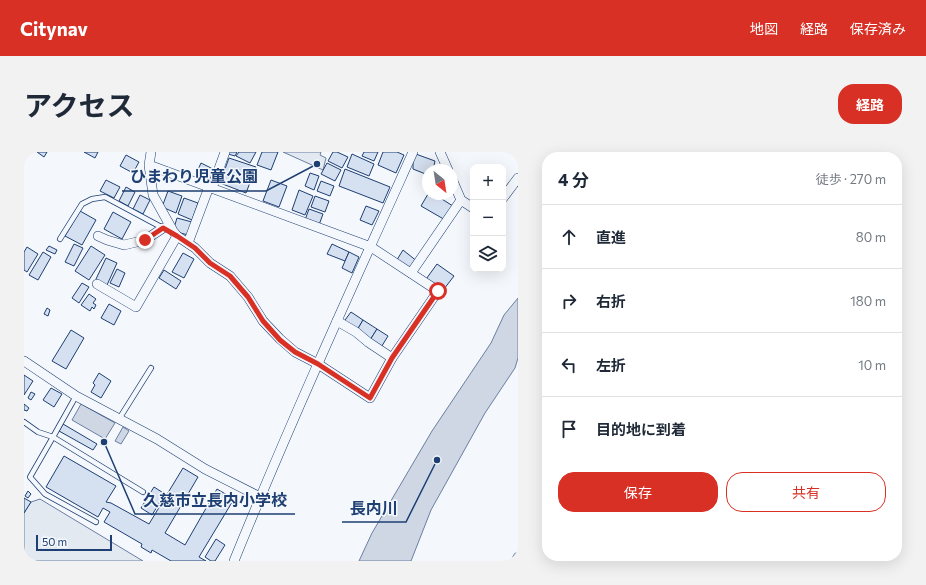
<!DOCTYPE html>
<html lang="ja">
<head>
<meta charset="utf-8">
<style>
	:root { --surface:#fff; --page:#f2f2f3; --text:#1f2937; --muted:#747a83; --line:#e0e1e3; --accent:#d93025 }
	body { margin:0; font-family:Commissioner,"Noto Sans JP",sans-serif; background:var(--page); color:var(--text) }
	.controls { position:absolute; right:12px; top:12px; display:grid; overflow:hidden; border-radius:8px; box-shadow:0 4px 16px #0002 }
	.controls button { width:36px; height:36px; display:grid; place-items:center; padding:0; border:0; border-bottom:1px solid var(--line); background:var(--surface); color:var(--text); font:20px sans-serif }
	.compass { position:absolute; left:398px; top:12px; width:36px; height:36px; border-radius:50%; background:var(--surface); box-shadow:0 4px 16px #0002; rotate:150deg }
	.scale { position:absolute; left:12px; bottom:10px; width:76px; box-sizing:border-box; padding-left:4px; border:2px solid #1d3f73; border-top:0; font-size:11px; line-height:14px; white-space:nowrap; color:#1d3f73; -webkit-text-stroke:3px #f4f7fb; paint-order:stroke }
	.stop { position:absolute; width:12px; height:12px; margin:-9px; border:3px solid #d93025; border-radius:50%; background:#fff }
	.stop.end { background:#d93025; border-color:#fff; box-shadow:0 1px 4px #0008 }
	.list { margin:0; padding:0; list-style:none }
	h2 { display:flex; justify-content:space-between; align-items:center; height:52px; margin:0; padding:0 16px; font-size:17px }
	h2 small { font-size:13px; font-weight:400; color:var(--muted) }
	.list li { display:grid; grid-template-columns:26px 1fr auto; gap:12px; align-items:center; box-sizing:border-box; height:64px; padding:0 16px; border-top:1px solid var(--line) }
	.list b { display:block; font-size:15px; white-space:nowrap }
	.list em { font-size:13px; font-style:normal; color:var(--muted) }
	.actions { display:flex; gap:8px; padding:12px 16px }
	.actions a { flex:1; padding:9px 0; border:1px solid var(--accent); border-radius:16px; text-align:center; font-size:14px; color:var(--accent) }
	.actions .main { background:var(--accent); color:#fff }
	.icon { flex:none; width:22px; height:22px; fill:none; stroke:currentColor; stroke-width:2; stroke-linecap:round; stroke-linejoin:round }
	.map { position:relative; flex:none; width:494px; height:409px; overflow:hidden; border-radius:16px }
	header { display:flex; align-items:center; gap:24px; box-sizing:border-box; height:56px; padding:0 20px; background:var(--accent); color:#fff }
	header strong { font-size:19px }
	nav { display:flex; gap:22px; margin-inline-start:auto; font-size:14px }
	.intro { display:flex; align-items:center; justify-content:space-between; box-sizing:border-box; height:96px; padding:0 24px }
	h1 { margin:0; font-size:28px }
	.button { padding:10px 18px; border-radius:16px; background:var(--accent); color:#fff; font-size:14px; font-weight:700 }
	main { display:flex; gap:24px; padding:0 24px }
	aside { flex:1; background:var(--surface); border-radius:16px; box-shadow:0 4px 16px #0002 }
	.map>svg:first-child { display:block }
</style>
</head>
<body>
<header>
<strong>Citynav</strong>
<nav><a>地図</a><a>経路</a><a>保存済み</a></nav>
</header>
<div class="intro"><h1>アクセス</h1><a class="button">経路</a></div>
<main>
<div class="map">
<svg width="494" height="409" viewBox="0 0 494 409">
	<rect width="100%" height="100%" fill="#f4f7fb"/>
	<g fill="#e3e9f0" stroke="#687fa3">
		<polygon points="259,0 297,0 296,3 302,6 299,18"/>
		<polygon points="16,347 119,409 0,409 0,361 7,350"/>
	</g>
	<g fill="#cfd7e4" stroke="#687fa3">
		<polygon points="494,146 494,206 491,216 461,261 407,358 387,409 335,409 348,381 408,279 467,191 480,163"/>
		<polygon points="57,252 91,271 81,287 48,268"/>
		<polygon points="99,275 105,279 97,292 91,289"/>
	</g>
	<g fill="#d5e0f0" stroke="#1d3f73">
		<polygon points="13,0 23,0 20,5"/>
		<polygon points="60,0 74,0 71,6"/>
		<polygon points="205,0 213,0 211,4 204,2"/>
		<polygon points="215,0 232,0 226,11 212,4"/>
		<polygon points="238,0 254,0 247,18 233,13"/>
		<polygon points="309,0 313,0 324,5 318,16 304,9"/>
		<polygon points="340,0 354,0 350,9 338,4"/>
		<polygon points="359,0 373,0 380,3 372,21 354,13"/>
		<polygon points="389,1 411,9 409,18 404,18 404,23 389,17"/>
		<polygon points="328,2 350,12 345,24 323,15"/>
		<polygon points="102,3 115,10 109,21 96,14"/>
		<polygon points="205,6 232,15 222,41 196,31"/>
		<polygon points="177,11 191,18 185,29 172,22"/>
		<polygon points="303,11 317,18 311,29 297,22"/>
		<polygon points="321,17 366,35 359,51 315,34"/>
		<polygon points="286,21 295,24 290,38 281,34"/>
		<polygon points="82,28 96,35 90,46 76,39"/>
		<polygon points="247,28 263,34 255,55 239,49"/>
		<polygon points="297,29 310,34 306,44 293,39"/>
		<polygon points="102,35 111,40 104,54 95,49"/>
		<polygon points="275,38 289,44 281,63 268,58"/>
		<polygon points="144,39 158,44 152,61 138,55"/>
		<polygon points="404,42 410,42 432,56 423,69 397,54"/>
		<polygon points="116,43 126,48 119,62 109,57"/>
		<polygon points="291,44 305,49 301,60 287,55"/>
		<polygon points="160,46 174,51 168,68 154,62"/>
		<polygon points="342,54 355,59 348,73 336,68"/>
		<polygon points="285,57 299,62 295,73 281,68"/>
		<polygon points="56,59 72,68 58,93 41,84"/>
		<polygon points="89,60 107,70 98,87 80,77"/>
		<polygon points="153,66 168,70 164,83 149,79"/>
		<polygon points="50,92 59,96 50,114 41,110"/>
		<polygon points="308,92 325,100 321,109 303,102"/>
		<polygon points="25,94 33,98 31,102 22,98"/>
		<polygon points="67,94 81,103 65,128 51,119"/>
		<polygon points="3,95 14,102 3,120 0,118 0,100"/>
		<polygon points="379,98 394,110 389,118 371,111"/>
		<polygon points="19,100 27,105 14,128 5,123"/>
		<polygon points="325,100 335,105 328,121 318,116"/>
		<polygon points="159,101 170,107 160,126 148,120"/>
		<polygon points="82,106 93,111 83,133 72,127"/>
		<polygon points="413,112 430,124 420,137 400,130"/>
		<polygon points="93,117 101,121 95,135 86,131"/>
		<polygon points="140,118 157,129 152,137 135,126"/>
		<polygon points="58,131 65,135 55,151 48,146"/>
		<polygon points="65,142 72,147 69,151 72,153 70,157 68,155 66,159 57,153"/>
		<polygon points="85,152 97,159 90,173 77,166"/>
		<polygon points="23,156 26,158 24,164 20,162"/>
		<polygon points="327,160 339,168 332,180 318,172"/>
		<polygon points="339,168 353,177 346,188 332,180"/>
		<polygon points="353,177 364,184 356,197 346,188"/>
		<polygon points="47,178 60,186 42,217 28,209"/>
		<polygon points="75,221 87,229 77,246 67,240 71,233 69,231"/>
		<polygon points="0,223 9,229 0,243"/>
		<polygon points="27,236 38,242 30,255 19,248"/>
		<polygon points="7,240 11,242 7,248 4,246"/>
		<polygon points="0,252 5,256 3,259 0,258"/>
		<polygon points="39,272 73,292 69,298 35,279"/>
		<polygon points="40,304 92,334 82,350 87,351 125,372 159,316 174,325 141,381 161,393 193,337 210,347 175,405 182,409 147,409 128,398 127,401 117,395 118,392 80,370 86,360 79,356 74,365 22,335"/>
		<polygon points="130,335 141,342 128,363 117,356"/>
		<polygon points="4,339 7,342 4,346 1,344"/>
		<polygon points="0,346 7,350 0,361"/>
		<polygon points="192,387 201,393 191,409 187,409 181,405"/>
	</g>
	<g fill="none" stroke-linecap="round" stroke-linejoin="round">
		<defs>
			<g id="service">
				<polyline points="36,87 58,52 68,47 81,45 139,76"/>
				<polyline points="52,244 29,285 119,340"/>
				<polyline points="95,267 127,216"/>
				<polyline points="0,270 14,280 29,285 6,325 21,342 72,370"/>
			</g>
			<g id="minor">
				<polyline points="416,0 424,18"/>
				<polyline points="125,13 347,95 414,139 368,206 346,246 294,212 271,200 256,187 239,169 224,145 206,124 186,111 171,96 153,84 149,79 129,43 125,13 127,0"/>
				<polyline points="428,27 437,48 449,56"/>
				<polyline points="188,36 201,0"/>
				<polyline points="479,46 494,26"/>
				<polyline points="74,84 83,88 100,93 121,88 139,76"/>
				<polyline points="164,91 185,35"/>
				<polyline points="387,121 437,48"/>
				<polyline points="73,132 112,155 153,84"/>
				<polyline points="313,169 332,180 344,190 368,206"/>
				<polyline points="0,209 52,244 133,287 181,317 236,345"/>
				<path d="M210,409c56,-138 118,-274 179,-409"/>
				<polyline points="492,409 494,405"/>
			</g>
		</defs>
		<use href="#service" stroke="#1d3f73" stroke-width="6"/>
		<use href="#minor" stroke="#1d3f73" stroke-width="10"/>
		<use href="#service" stroke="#f4f7fb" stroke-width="4.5"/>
		<use href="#minor" stroke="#f4f7fb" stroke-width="9"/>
	</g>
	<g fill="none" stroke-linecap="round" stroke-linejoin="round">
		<polyline stroke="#d93025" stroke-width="5" points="121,88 139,76 153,84 171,96 186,111 206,124 224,145 239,169 256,188 271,200 294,212 346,246 368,206 414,139"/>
	</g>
	<path fill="none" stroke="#1d3f73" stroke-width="1.5" d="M293 12L242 39H98M80 290L111 362H271M413 308L382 370H318"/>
	<g fill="#1d3f73" stroke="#f4f7fb" stroke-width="1.5">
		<circle cx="293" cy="12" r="4"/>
		<circle cx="80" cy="290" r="4"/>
		<circle cx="413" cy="308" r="4"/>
	</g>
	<g font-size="16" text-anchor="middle" font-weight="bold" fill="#1d3f73" stroke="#f4f7fb" stroke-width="3" stroke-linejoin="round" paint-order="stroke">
		<text x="170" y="30">ひまわり児童公園</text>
		<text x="191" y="354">久慈市立長内小学校</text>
		<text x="350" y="362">長内川</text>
	</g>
</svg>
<div class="controls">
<button>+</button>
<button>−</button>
<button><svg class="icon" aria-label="layers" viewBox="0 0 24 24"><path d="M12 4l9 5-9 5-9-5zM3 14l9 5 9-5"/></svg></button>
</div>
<svg class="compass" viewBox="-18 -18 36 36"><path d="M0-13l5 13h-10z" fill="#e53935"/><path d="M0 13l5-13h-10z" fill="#747a83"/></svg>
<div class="scale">50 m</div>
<div class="stop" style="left:414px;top:139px"></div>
<div class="stop end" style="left:121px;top:88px"></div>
</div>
<aside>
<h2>4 分<small>徒歩 · 270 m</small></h2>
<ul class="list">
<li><svg class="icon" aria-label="ahead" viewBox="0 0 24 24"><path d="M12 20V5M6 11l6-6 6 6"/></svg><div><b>直進</b></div><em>80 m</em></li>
<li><svg class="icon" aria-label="right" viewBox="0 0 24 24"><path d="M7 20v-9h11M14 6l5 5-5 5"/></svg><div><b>右折</b></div><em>180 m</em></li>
<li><svg class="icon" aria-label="left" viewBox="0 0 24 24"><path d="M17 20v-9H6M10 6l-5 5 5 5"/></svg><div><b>左折</b></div><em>10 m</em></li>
<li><svg class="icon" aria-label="arrive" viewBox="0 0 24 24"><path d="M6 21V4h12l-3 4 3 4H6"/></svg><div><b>目的地に到着</b></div></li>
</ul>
<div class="actions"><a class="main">保存</a><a>共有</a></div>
</aside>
</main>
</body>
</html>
